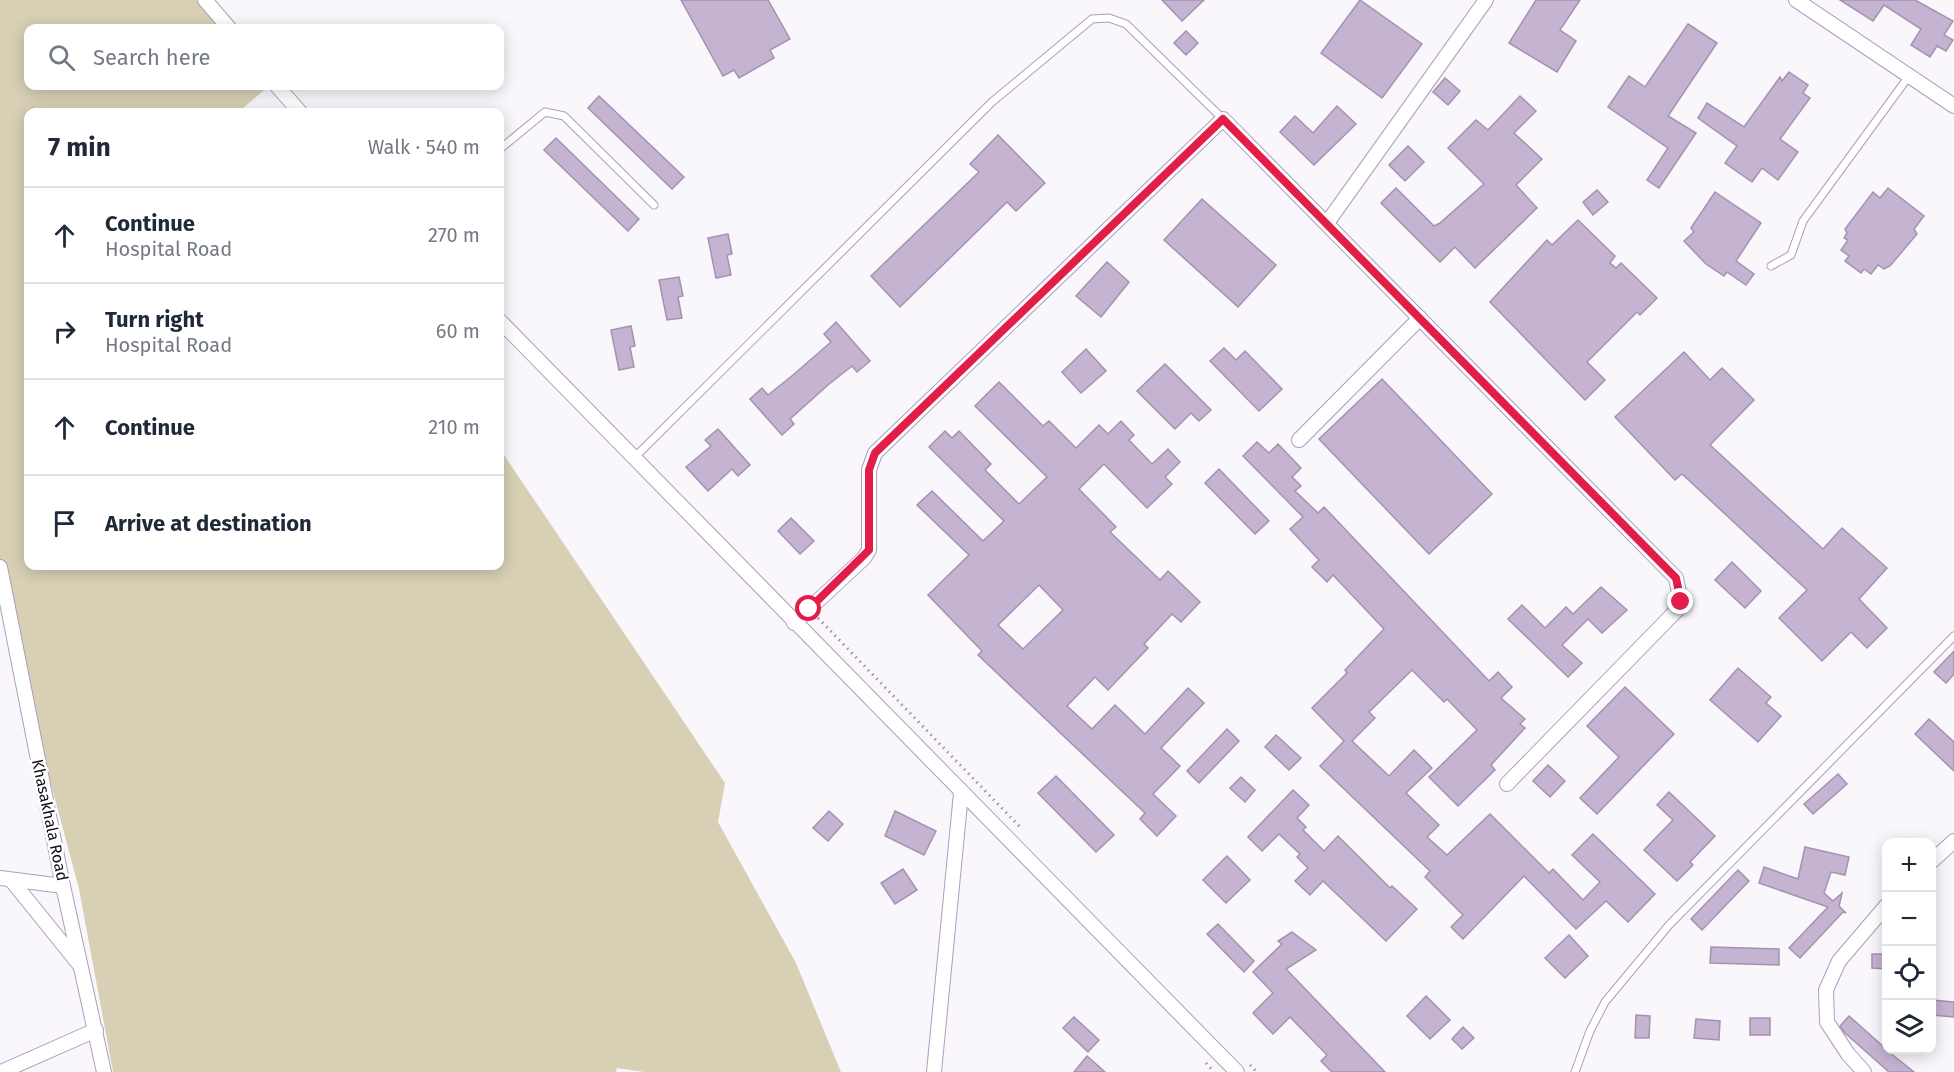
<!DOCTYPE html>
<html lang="en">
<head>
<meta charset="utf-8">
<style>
	:root { --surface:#fff; --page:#f6f6f7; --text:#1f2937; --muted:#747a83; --line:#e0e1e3 }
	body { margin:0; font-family:"Fira Sans",sans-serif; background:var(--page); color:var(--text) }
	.controls { position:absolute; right:18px; bottom:18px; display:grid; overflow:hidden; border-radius:12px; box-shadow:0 3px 15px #0003 }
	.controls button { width:54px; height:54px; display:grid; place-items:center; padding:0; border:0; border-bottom:2px solid var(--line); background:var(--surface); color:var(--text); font:30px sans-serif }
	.stop { position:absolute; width:18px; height:18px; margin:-14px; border:4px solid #e11d48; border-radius:50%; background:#fff }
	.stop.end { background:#e11d48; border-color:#fff; box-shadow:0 2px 6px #0008 }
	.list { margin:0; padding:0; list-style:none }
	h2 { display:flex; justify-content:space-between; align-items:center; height:78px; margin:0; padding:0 24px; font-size:26px }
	h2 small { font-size:20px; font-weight:400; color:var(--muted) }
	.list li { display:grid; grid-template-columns:39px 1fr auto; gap:18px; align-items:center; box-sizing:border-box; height:96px; padding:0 24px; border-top:2px solid var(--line) }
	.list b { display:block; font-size:22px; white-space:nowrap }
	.list p { margin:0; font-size:20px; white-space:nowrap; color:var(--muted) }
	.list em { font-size:20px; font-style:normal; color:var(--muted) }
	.icon { flex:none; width:33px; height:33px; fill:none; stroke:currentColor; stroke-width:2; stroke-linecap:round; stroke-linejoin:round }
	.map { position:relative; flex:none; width:1954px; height:1072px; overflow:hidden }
	.search { position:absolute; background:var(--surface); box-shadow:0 3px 15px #0003; left:24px; top:24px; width:480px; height:66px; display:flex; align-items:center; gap:15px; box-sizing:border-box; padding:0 21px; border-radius:12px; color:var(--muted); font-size:22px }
	.panel { position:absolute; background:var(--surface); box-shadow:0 3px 15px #0003; left:24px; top:108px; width:480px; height:462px; border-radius:12px }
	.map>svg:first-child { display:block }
</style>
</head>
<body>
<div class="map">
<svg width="1954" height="1072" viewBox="0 0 1954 1072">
	<rect width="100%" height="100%" fill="#f9f6fc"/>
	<polygon fill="#d7d0b4" points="0,0 207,0 229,28 28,28 28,86 269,86 242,109 245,112 28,112 28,566 500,566 500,449 725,783 718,822 796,963 841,1072 644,1072 617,1068 616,1072 113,1072 79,889 31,709 0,559"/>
	<g fill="#c5b3d2" stroke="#a492b0" stroke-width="1.5" fill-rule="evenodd">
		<polygon points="681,0 768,0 790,39 770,50 774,58 739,78 734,70 723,76"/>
		<polygon points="1162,0 1204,0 1182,21"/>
		<polygon points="1360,0 1422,44 1382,98 1321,53"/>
		<polygon points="1536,0 1580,0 1560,30 1576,41 1557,72 1509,43"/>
		<polygon points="1840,0 1915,0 1953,21 1944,35 1953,40 1946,51 1937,46 1930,57 1911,45 1921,29 1884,5 1873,21"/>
		<polygon points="1688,24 1717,43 1668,116 1696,133 1659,188 1647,180 1668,148 1608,107 1629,76 1645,87"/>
		<polygon points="1186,31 1198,43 1186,55 1174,43"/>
		<polygon points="1789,72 1808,85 1803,93 1810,98 1780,139 1798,152 1778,180 1762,168 1752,182 1725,163 1737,146 1698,118 1707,103 1744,127 1780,77 1782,81"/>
		<polygon points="1445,78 1460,91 1448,105 1433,92"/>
		<polygon points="599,96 684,177 672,189 588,108"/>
		<polygon points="1520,96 1536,111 1514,133 1542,159 1516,185 1537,208 1475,268 1455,247 1440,262 1381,203 1396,188 1434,226 1440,223 1484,184 1448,148 1476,120 1488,130"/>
		<polygon points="1337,106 1356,124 1314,165 1280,132 1295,116 1313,133"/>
		<polygon points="998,135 1045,183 1016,211 1007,202 900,307 871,276 979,172 970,164"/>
		<polygon points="556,138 639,219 628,231 544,150"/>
		<polygon points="1408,146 1424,162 1405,181 1389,165"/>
		<polygon points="1888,188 1924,216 1914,229 1917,234 1890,266 1884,269 1878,265 1871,274 1864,269 1861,273 1845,261 1849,256 1841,250 1848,240 1844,238 1847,233 1845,229 1873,192 1880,198"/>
		<polygon points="1597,190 1608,202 1593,215 1583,202"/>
		<polygon points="1715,192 1761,223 1736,261 1754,274 1746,285 1727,272 1724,276 1706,264 1684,241 1694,232 1691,228"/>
		<polygon points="1202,199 1276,265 1238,307 1164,240"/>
		<polygon points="1578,220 1615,256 1610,263 1616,268 1621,263 1657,298 1640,315 1637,312 1587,362 1605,380 1585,400 1490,302 1547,240 1552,245"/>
		<polygon points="728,234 732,254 727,255 731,275 716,278 708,238"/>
		<polygon points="1107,262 1129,282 1101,317 1076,296"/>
		<polygon points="679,277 683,296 678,297 682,318 667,320 659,280"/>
		<polygon points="836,322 870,361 857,372 852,366 828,385 790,419 794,424 782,435 750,399 762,388 768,395 793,375 831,342 824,334"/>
		<polygon points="631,326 635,346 630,347 634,367 619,370 611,330"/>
		<polygon points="1224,348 1236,360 1245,351 1282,389 1259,411 1210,361"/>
		<polygon points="1086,349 1106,371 1081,393 1062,372"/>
		<polygon points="1684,352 1710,380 1722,368 1754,400 1710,445 1823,549 1842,528 1887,568 1859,599 1887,628 1867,648 1851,632 1822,661 1779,618 1807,590 1682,474 1675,480 1615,417"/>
		<polygon points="1165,364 1211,410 1199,421 1191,413 1175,429 1137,391"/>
		<polygon points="1382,379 1492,494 1429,554 1319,439"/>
		<path d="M999,382l44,44 6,-5 27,27 23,-23 9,9 13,-13 13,14 -5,5 23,24 16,-15 12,13 -15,15 7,7 -25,24 -43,-44 -25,25 37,38 -6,5 50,48 8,-9 32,31 -19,20 -9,-8 -28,30 4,4 -40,42 -13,-13 -28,29 25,23 23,-24 30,29 43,-46 16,15 -43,45 19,18 -27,28 23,22 -19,20 -17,-17 5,-6 -167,-158 4,-4 -54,-56 41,-40 -52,-50 15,-14 51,50 21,-20 -75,-74 16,-16 7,7 7,-7 32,33 -6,6 34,34 28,-27 -72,-71zM1039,585l24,25 -40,39 -25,-24z"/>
		<polygon points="718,429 750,465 738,476 732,469 708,491 686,467 711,446 705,440"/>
		<polygon points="1257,442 1269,453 1278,444 1301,468 1292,477 1301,486 1295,491 1318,513 1324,507 1489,681 1498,672 1512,687 1501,698 1525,719 1520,724 1525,728 1491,765 1495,770 1458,806 1429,777 1477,730 1447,699 1444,702 1412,670 1369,712 1375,718 1352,741 1389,776 1414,750 1432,768 1406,793 1439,825 1427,837 1447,855 1490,814 1549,873 1553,869 1583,900 1600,882 1572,855 1593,834 1655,894 1628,922 1606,901 1576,929 1524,876 1463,939 1451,927 1463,915 1425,877 1430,871 1320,766 1344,741 1312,708 1347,673 1345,670 1384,629 1333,575 1327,582 1312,567 1319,560 1290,529 1303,517 1243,456"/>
		<polygon points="1219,469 1269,521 1255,534 1205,483"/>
		<polygon points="791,518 814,541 800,554 778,531"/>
		<polygon points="1732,562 1761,591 1745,608 1715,580"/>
		<polygon points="1601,587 1627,610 1602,633 1588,619 1562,645 1582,663 1568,677 1508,619 1522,605 1545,628 1566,607 1573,614"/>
		<polygon points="1954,651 1954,674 1946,683 1934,672"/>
		<polygon points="1738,668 1771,697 1766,703 1781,716 1758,742 1710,700"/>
		<polygon points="1625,687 1674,734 1597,814 1580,798 1619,757 1587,726"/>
		<polygon points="1929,719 1954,742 1954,771 1915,734"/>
		<polygon points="1227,729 1239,741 1199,783 1187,771"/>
		<polygon points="1276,735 1301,758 1289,770 1265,747"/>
		<polygon points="1548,765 1565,781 1550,797 1533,781"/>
		<polygon points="1838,774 1847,784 1813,814 1804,804"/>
		<polygon points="1056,776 1114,835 1096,852 1038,793"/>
		<polygon points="1241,777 1255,790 1245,802 1230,788"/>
		<polygon points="1293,790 1309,805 1297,818 1306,827 1303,830 1324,851 1338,836 1390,888 1392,886 1417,909 1386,941 1323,881 1310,895 1295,881 1308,868 1297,857 1300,854 1279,834 1262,851 1248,837"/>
		<polygon points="1669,792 1715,836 1690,862 1693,865 1677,881 1644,850 1673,820 1657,805"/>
		<polygon points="829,811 843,824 828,841 813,828"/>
		<polygon points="895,811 936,831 924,855 885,836"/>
		<polygon points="1805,847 1849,857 1845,875 1831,872 1824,893 1833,901 1842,893 1839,906 1846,913 1843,912 1800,958 1789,948 1828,907 1759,883 1764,867 1798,879"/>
		<polygon points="1227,856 1250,880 1226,903 1203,880"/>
		<polygon points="903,869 917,890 895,904 881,883"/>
		<polygon points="1738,870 1749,881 1702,930 1691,919"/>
		<polygon points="1218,924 1254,961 1244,972 1207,934"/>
		<polygon points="1292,932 1316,950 1286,969 1385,1072 1332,1072 1321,1061 1327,1055 1290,1017 1273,1034 1253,1013 1273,993 1253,972 1282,944 1278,941"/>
		<polygon points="1569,935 1588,956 1565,978 1545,958"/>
		<polygon points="1711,947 1779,949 1779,965 1710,963"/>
		<polygon points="1872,954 1887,954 1887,969 1872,968"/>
		<polygon points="1426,996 1450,1020 1430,1039 1407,1016"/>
		<polygon points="1932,1000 1954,1002 1954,1017 1932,1015"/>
		<polygon points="1636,1015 1650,1016 1649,1038 1635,1038"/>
		<polygon points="1849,1016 1894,1056 1914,1072 1889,1072 1845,1033 1840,1026"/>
		<polygon points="1074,1017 1099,1040 1088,1052 1063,1028"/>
		<rect x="1750" y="1018" width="20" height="17"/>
		<polygon points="1696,1019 1720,1021 1719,1040 1694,1038"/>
		<polygon points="1463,1027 1474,1038 1462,1049 1452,1039"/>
		<polygon points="1087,1056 1105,1072 1074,1072"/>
	</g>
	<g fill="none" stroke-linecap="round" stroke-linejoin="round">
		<defs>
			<g id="service">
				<polyline points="500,149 545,112 564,116 654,205"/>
				<polyline points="1771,266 1791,255 1803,221 1909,76"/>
				<polyline points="633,459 992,102 1092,19 1109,18 1126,24 1223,119"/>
				<polyline points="1575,1072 1590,1031 1605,1002 1669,925 1954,636"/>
			</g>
			<g id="minor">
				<polyline points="205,0 229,28"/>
				<polyline points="1796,0 1954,106"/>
				<polyline points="277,86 300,112"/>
				<polyline points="1327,223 1486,0"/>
				<polyline points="500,321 1237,1072"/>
				<polyline points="1299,440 1420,318"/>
				<polyline points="0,567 63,886 104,1072"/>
				<polyline points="794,623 864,558 869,550 869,470 875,453 1223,119 1676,578 1681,602 1677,610 1507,784"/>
				<polyline points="1932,861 1954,841"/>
				<polyline points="0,878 63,886"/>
				<polyline points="12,881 79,964"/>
				<polyline points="1,1072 96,1030"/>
				<polyline points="934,1072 961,793"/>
				<polyline points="1864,1072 1848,1054 1827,1022 1826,990 1839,961 1886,906"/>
			</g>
		</defs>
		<use href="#service" stroke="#af9dbc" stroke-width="9"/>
		<use href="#minor" stroke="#af9dbc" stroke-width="16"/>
		<g stroke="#99959d" stroke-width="3" stroke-dasharray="1.5 4.5" stroke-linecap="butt">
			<polyline points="818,618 1022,829"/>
			<polyline points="1206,1063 1214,1072"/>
			<polyline points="1250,1065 1257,1072"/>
		</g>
		<use href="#service" stroke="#fff" stroke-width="7"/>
		<use href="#minor" stroke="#fff" stroke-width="14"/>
	</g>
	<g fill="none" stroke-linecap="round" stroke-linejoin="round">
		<polyline stroke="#e11d48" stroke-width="8" points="809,609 869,550 869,470 875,453 1223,119 1676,578 1681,602"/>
	</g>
	<g text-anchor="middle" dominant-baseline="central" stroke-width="5" stroke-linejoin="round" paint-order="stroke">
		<g font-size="16" fill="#150f19" stroke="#fff">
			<text transform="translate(50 820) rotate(78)">Khasakhala Road</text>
		</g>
	</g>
</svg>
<div class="controls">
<button>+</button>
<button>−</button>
<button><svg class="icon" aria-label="locate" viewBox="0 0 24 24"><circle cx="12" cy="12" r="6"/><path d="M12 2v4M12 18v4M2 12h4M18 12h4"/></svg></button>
<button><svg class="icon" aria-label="layers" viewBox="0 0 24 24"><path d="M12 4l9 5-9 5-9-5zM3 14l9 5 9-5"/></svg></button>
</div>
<div class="stop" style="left:809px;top:609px"></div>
<div class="stop end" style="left:1681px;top:602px"></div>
<div class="search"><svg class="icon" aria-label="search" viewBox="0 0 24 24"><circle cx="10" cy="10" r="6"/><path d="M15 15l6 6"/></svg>Search here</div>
<section class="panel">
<h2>7 min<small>Walk · 540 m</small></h2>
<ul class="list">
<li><svg class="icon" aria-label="ahead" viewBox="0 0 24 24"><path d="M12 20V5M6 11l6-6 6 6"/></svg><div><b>Continue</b><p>Hospital Road</p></div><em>270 m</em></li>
<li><svg class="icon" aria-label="right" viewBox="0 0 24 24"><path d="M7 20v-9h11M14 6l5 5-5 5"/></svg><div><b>Turn right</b><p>Hospital Road</p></div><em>60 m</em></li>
<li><svg class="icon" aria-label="ahead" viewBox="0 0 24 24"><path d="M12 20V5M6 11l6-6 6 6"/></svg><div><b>Continue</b></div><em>210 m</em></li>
<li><svg class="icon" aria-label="arrive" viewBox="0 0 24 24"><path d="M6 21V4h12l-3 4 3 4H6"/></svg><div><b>Arrive at destination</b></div></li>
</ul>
</section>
</div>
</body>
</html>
